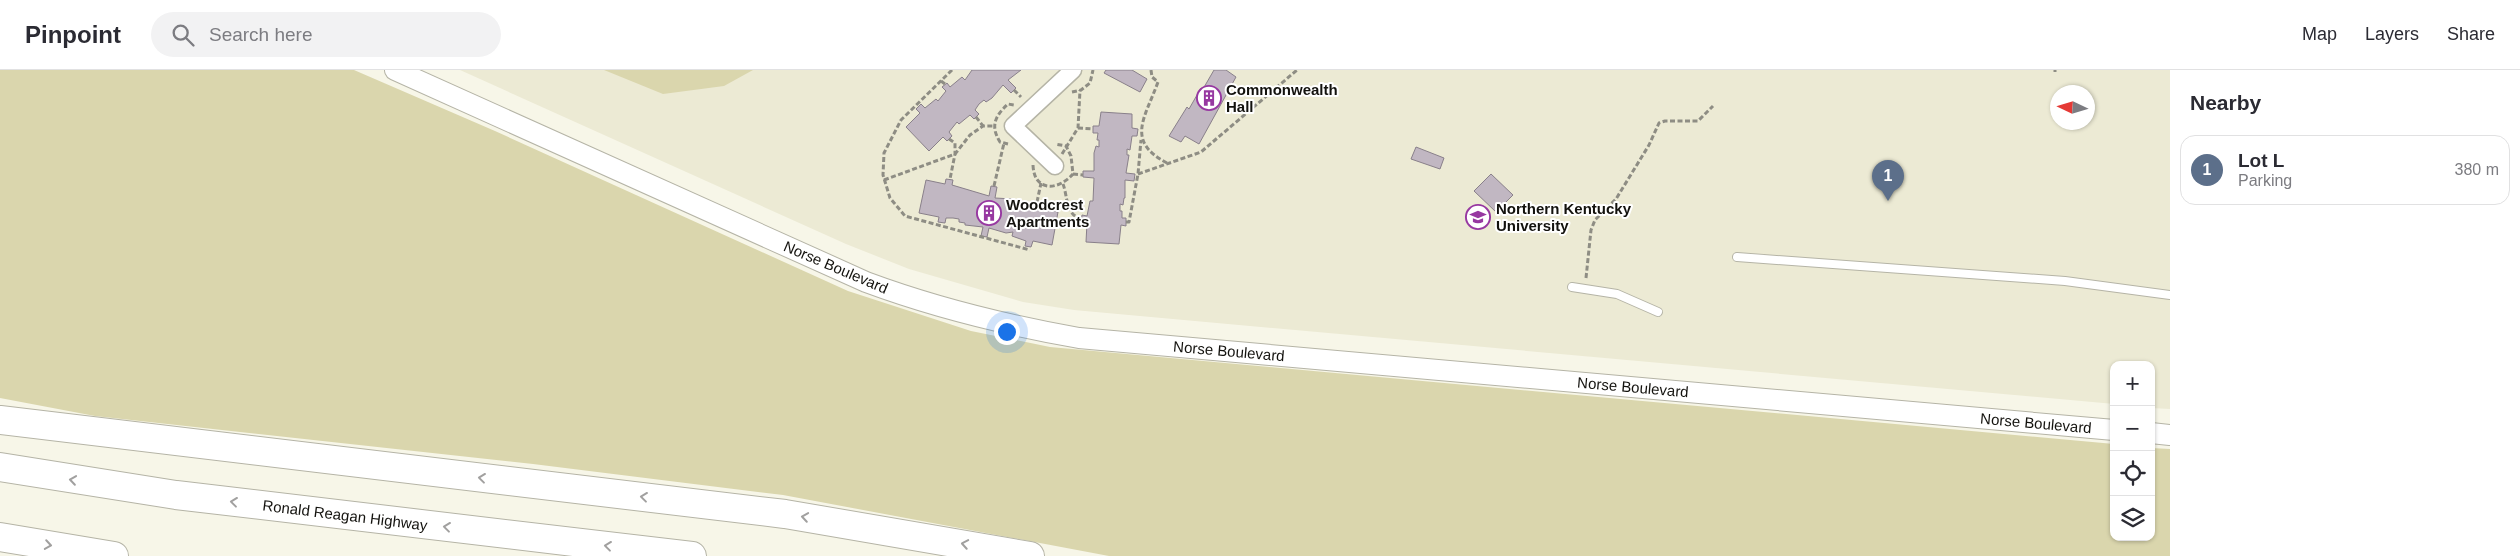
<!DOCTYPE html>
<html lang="en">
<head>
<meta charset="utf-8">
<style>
	:root { --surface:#fff; --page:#f2f2f3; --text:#2b2b33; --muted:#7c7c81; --line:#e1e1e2; --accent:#111827 }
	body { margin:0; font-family:Arial,sans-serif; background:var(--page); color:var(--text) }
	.controls { position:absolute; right:15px; bottom:15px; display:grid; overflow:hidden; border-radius:10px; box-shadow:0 1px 4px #0004 }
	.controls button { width:45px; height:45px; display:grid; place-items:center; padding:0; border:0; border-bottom:1px solid var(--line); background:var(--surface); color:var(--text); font:25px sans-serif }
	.compass { position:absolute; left:2050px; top:15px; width:45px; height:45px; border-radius:50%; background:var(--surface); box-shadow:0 1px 4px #0004; rotate:274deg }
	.you { position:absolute; left:1006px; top:261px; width:18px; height:18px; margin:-12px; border:4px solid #fff; border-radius:50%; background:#1a73e8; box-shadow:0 0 0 8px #1a73e833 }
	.badge { display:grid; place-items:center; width:32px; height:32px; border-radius:50%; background:var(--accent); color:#fff; font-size:16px; font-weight:700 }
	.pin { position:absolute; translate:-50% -41px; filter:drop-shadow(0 1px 2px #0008) }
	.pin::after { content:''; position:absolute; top:26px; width:18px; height:15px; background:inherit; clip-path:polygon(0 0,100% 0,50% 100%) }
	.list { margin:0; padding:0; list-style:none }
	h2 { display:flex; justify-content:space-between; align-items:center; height:65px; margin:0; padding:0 20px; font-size:21px }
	h2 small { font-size:16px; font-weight:400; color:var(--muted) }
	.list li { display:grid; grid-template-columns:32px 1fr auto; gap:15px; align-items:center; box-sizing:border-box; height:70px; margin:0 10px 10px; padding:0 10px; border:1px solid var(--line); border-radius:15px }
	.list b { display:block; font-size:19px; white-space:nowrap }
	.list p { margin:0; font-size:16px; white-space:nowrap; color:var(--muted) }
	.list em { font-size:16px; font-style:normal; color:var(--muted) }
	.icon { flex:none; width:28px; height:28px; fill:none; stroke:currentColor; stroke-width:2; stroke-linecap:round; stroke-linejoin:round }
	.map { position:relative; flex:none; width:2170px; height:486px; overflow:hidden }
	header { display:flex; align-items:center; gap:30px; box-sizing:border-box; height:70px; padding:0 25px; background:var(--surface); border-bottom:1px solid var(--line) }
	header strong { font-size:24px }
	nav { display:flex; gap:28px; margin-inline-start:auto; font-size:18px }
	.search { width:350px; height:45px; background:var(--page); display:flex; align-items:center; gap:12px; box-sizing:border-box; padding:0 18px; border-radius:28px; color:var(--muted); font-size:19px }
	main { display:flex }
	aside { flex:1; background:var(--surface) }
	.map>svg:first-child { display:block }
</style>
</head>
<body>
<header>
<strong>Pinpoint</strong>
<div class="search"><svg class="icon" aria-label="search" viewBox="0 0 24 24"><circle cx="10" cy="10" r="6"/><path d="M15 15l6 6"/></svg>Search here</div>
<nav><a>Map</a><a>Layers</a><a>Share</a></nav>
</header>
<main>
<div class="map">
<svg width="2170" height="486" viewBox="0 0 2170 486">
	<rect width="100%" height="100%" fill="#f7f6e8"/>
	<path fill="#ecead4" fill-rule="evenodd" d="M460,0h1710v339l-19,-1v-43h-37v39l-1040,-94 -51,-8 -114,-33 -63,-25zM2058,22h30v30h-30z"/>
	<g fill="#dad6ad">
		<polygon points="0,0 354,0 495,61 848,221 971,261 1050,277 2114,374 2114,467 2151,467 2151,378 2170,379 2170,486 1109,486 783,425 533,394 95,346 0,328"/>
		<polygon points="604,0 753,0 724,16 663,24"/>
	</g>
	<g fill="#c1b7c2" stroke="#89808a">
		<polygon points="972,0 1021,0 1008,10 1016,18 1011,23 1003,15 992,28 986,32 984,30 979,34 975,40 979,44 974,49 970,45 959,54 957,52 949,62 952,66 947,71 943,67 929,81 906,57 920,43 916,39 921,34 925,38 936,29 938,31 946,21 942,17 947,13 950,17 962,7 965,10"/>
		<polygon points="1106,0 1132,0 1147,9 1140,22 1104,3"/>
		<polygon points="1214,0 1226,0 1236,7 1199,74 1185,66 1181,72 1169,66 1187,37 1189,39 1201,18 1203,19"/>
		<polygon points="1101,42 1132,44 1132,58 1138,59 1137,66 1132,66 1130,80 1127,79 1127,85 1129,85 1126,103 1135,104 1134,111 1125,110 1125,128 1124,128 1123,135 1120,134 1120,141 1122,141 1122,148 1126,148 1126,156 1121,155 1119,174 1086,172 1087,153 1081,153 1082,145 1087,146 1090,131 1093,131 1094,108 1083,107 1083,101 1094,101 1094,83 1096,76 1099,77 1099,70 1097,70 1098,63 1093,63 1093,56 1099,56"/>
		<polygon points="1416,77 1444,88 1440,99 1411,89"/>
		<polygon points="1491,104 1513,125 1496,142 1474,121"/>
		<polygon points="946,109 953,110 952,115 989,126 991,116 997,117 995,128 1013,129 1012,131 1019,132 1019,135 1032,137 1033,131 1040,132 1039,138 1058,142 1052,175 1033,171 1031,177 1025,176 1026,171 1012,166 1013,162 1006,163 989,158 987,167 981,166 983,157 965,155 965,153 959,152 959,149 953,148 946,148 945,153 938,152 939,147 919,143 926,110 945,114"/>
	</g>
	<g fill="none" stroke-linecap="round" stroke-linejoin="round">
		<defs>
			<g id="service">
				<polyline points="1737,187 2065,211 2170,225"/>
				<polyline points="1572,217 1617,224 1658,242"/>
			</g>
			<polyline id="minor" points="1055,96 1013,56 1073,0"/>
			<g id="tertiary">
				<path d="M395,0l471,212c70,26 140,43 213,56l1035,92"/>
				<polyline points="2151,363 2170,365"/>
			</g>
			<g id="motorway">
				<polyline points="0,350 785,444 1030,486"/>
				<polyline points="0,397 176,425 692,486"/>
				<polyline points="0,467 114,486"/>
			</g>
		</defs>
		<use href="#service" stroke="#b5b4a6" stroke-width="10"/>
		<use href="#minor" stroke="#b5b4a6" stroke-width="19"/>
		<use href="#tertiary" stroke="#b5b4a6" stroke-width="22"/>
		<use href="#motorway" stroke="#b5b4a6" stroke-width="30"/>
		<g stroke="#8e8d84" stroke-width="3" stroke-dasharray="5 2.5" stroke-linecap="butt">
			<polyline points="952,0 901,50 884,83 883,105 890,128 905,146 1030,180"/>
			<path d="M1151,0l1,7 6,5c-13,36 -33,59 9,81"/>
			<polyline points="2055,2 2055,0"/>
			<polyline points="941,11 945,14"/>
			<polyline points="1014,20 1021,27"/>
			<polyline points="1072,22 1081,20 1090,13 1093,0"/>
			<polyline points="976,47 983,56"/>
			<polyline points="1078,58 1093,59"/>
			<polyline points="949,69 955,73 955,84 950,109"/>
			<path d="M1008,74l-8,-2c-10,-16 -5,-26 8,-38l6,1"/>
			<polyline points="1062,84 1078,58 1080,20"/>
			<path d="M1033,95c1,27 25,26 40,9l-2,-18 -5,-10 -11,-2"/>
			<polyline points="1073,104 1083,105"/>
			<polyline points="1138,104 1201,82 1297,0"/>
			<polyline points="884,110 955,84 970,65 983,56 994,56"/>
			<path d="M1063,114c5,13 2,31 19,35"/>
			<polyline points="994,116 1004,73"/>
			<polyline points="1037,132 1041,113"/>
			<polyline points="1126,152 1129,152 1138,104 1141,70"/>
			<polyline points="1586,208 1591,160 1595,150 1616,129 1649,75 1659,53 1665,51 1698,51 1713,36"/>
		</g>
		<use href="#service" stroke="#fff" stroke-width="8"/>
		<use href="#minor" stroke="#fff" stroke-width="16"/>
		<use href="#tertiary" stroke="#fff" stroke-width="20"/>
		<use href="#motorway" stroke="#fff" stroke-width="28"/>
	</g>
	<defs><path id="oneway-chevron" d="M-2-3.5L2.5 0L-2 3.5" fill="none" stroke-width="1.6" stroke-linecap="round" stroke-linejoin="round" transform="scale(1.25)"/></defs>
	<g stroke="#a1a09f">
		<use href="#oneway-chevron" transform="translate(482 408) rotate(-173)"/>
		<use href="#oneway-chevron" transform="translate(73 410) rotate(-172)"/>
		<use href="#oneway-chevron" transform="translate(644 427) rotate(-173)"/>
		<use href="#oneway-chevron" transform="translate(234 432) rotate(-173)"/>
		<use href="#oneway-chevron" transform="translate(805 447) rotate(-171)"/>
		<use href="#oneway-chevron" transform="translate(447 457) rotate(-173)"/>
		<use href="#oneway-chevron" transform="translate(965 474) rotate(-170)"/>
		<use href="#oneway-chevron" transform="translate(48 475) rotate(9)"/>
		<use href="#oneway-chevron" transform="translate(608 476) rotate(-173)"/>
	</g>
	<defs>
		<symbol id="building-ring" viewBox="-11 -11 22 22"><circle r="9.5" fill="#fff" stroke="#9738a1" stroke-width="1.5"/><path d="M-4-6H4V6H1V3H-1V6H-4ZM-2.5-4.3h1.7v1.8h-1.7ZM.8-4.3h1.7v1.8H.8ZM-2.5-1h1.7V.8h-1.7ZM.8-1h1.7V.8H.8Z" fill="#9738a1"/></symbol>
		<symbol id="university-ring" viewBox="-11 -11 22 22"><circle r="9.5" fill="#fff" stroke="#9738a1" stroke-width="1.5"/><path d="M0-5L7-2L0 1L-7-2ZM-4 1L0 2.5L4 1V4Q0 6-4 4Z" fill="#9738a1"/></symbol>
	</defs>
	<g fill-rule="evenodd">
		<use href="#building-ring" x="1195" y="14" width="28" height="28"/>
		<use href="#building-ring" x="975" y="129" width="28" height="28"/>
		<use href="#university-ring" x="1464" y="133" width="28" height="28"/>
	</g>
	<g text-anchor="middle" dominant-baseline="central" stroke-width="4" stroke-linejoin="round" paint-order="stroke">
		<g font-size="15" font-weight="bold" fill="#13120e" stroke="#fff" text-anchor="start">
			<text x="1226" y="19">Commonwealth<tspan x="1226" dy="17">Hall</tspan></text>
			<text x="1006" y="134">Woodcrest<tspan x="1006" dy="17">Apartments</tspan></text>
			<text x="1496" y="138">Northern Kentucky<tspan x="1496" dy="17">University</tspan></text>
		</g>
		<g font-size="15" fill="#13120e" stroke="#fff">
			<text transform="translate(836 197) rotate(23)">Norse Boulevard</text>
			<text transform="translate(1229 281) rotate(5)">Norse Boulevard</text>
			<text transform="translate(1633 317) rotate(5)">Norse Boulevard</text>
			<text transform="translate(2036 353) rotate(5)">Norse Boulevard</text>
			<text transform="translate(345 445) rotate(7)">Ronald Reagan Highway</text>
		</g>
	</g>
</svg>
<div class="controls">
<button>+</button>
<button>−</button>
<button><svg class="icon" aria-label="locate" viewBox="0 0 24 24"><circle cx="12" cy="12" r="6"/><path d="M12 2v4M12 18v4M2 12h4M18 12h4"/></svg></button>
<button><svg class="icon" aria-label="layers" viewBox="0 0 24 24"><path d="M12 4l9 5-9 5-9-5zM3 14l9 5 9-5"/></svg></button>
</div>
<svg class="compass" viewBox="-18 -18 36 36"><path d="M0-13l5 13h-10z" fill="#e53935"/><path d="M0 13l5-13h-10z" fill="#7c7c81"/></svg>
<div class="you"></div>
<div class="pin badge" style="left:1888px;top:131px;background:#5c6f8a">1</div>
</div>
<aside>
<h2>Nearby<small></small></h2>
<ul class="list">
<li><span class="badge" style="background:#5c6f8a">1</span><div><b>Lot L</b><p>Parking</p></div><em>380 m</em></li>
</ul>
</aside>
</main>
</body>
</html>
